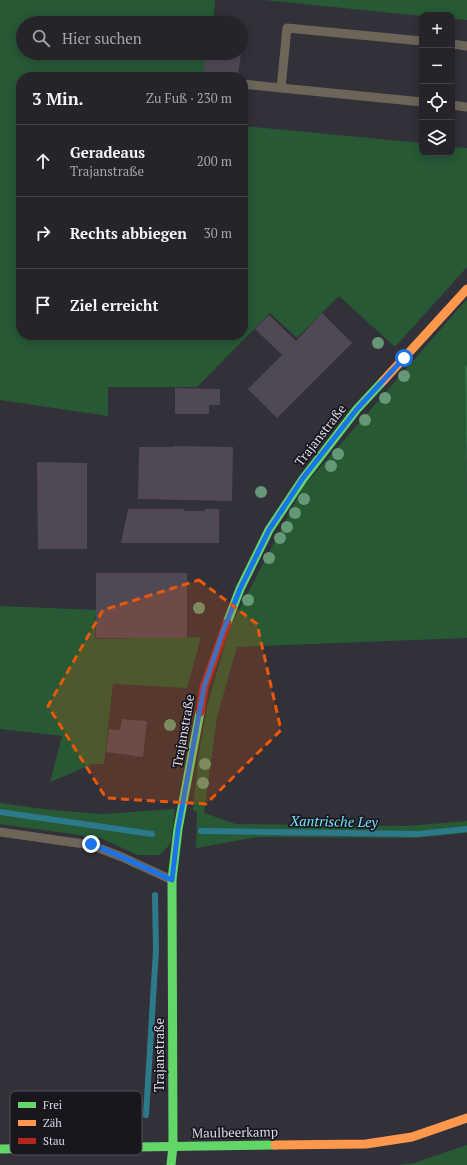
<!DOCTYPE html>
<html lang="de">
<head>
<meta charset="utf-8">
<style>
	:root { --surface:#26242a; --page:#2e2c32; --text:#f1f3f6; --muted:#a4a4a8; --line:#424147 }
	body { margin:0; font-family:"PT Serif",serif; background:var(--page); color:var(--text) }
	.controls { position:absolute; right:12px; top:12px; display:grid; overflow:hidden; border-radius:8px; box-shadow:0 2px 10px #0003 }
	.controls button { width:36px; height:36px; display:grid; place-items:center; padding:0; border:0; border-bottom:1px solid var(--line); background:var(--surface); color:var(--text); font:20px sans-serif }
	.stop { position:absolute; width:12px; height:12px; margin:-9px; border:3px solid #1a73e8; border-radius:50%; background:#fff }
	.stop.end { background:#1a73e8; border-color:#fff; box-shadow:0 1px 4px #0008 }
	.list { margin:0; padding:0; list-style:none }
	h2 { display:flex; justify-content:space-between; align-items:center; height:52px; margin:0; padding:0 16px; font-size:17px }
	h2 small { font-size:13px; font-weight:400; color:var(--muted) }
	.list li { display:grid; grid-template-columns:26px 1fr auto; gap:12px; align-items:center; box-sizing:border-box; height:72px; padding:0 16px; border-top:1px solid var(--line) }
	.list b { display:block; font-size:15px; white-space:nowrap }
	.list p { margin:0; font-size:13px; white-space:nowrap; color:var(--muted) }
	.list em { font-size:13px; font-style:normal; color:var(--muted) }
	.icon { flex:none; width:22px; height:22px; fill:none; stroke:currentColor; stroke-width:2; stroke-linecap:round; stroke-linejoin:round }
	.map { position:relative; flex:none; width:467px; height:1165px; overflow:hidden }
	.search { position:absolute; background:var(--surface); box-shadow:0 2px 10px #0003; left:16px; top:16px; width:232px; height:44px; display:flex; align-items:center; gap:10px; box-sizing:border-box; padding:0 14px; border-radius:22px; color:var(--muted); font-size:15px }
	.panel { position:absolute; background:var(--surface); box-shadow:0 2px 10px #0003; left:16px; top:72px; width:232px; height:268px; border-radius:16px }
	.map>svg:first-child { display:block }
</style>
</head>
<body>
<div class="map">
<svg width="467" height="1165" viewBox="0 0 467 1165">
	<rect width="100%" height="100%" fill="#323038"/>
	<g fill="#275935">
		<polygon points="0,0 215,0 213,23 23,23 23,53 210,53 208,77 21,77 21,335 243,335 243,126 422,143 422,153 452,153 452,147 467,148 467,267 395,347 339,296 297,338 270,313 197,387 108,387 108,416 0,400"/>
		<polygon points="264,0 467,0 467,20 452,19 452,15 422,16"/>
		<polygon points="467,299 467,365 465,366 467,500 467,638 237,647 217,717 204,813 236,824 406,826 467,821 467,833 414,838 258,837 196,848 197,812 193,810 198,760 207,706 230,627 303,487"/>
		<polygon points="0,606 96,610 95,639 201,637 187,688 113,684 104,764 93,764 50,782 62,736 0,729"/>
		<polygon points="0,803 52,810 102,814 175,809 171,843 160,855 138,855 100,838 0,824"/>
		<polygon points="467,1145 467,1165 397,1165 414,1163"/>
	</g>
	<polygon fill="#346f45" points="467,365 467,500 465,366"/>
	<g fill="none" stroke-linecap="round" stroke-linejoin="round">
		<g stroke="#2d798c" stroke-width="6">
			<polyline points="0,812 152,834"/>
			<polyline points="201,831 418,834 467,829"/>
			<polyline points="146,1115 156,950 155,895"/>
		</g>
	</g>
	<g fill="#514856">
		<polygon points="161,53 179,53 179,55 161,54"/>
		<polygon points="206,53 241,53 238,77 203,77"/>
		<polygon points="322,313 352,343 277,418 248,389 282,355 255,329 269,315 296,341"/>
		<polygon points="175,388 220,389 220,405 209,405 209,414 175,414"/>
		<polygon points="174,446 233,447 232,501 138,499 139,447 174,447"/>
		<polygon points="37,462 87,463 87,549 38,549"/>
		<polygon points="128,509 184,509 183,511 205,511 205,509 219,509 219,543 121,543"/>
		<rect x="96" y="573" width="91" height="65"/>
		<polygon points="122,719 147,721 143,757 106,752 109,729 120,730"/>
	</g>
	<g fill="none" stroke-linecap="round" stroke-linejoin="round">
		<g stroke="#6d6557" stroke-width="9">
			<polyline points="422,41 287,28 281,88 422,102"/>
			<polyline points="452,44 467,46"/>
			<polyline points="243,84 281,88"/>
			<polyline points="452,105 467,107"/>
			<polyline points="0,832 91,845 122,857 172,880"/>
		</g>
		<g stroke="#63d668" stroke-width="9">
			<polyline points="227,623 240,589 269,530 303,479 357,409 383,381"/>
			<polyline points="0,1149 275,1145"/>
			<polyline points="171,1165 173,1146 172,880 178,829 200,712"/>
		</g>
		<g stroke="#ff974d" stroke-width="9">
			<polyline points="383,381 467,289"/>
			<polyline points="275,1145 366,1144 412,1137 467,1118"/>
		</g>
		<polyline stroke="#b3261e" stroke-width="9" points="200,712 204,687 227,623"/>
	</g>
	<g fill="#659874">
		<circle cx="378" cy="343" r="6"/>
		<circle cx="404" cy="376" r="6"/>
		<circle cx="385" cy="398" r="6"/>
		<circle cx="365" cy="420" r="6"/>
		<circle cx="338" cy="454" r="6"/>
		<circle cx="331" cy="466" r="6"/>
		<circle cx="261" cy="492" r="6"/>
		<circle cx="304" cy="499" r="6"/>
		<circle cx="295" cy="513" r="6"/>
		<circle cx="287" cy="527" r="6"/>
		<circle cx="280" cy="538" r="6"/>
		<circle cx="269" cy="558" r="6"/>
		<circle cx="248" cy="600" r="6"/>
		<circle cx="199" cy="608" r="6"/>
		<circle cx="170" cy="725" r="6"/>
		<circle cx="205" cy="764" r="6"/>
		<circle cx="203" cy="783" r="6"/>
	</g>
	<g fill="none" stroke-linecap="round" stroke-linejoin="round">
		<polyline stroke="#1a73e8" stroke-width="5" points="91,844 122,857 172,880 178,829 204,687 222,634 240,589 269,530 303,478 357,409 404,358"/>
	</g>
	<path fill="#e8590c" fill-opacity="0.2" stroke="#e8590c" stroke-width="3" stroke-dasharray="8 5" stroke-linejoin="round" d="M199,580l58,44 24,106 -75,74 -100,-6 -58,-92 55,-96z"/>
	<g text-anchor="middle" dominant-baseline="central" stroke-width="3.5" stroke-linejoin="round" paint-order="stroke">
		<g font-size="13" fill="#dddbe5" stroke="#19171d">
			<text transform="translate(320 435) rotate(-52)">Trajanstraße</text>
			<text transform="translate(183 731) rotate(-80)">Trajanstraße</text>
			<text transform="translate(159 1055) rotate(-90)">Trajanstraße</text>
			<text transform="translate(235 1132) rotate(-1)">Maulbeerkamp</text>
		</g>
		<g font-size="14" font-style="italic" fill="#72e0fd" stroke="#19171d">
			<text transform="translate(334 821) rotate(1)">Xantrische Ley</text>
		</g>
	</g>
	<rect x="10" y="1091" width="132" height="64" rx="6" fill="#19171d" stroke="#545259" stroke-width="1"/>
	<rect x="18" y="1102" width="18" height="6" fill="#63d668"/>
	<rect x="18" y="1120" width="18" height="6" fill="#ff974d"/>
	<rect x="18" y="1138" width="18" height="6" fill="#b3261e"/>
	<g font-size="11" fill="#dddbe5">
		<text x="43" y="1109">Frei</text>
		<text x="43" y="1127">Zäh</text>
		<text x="43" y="1145">Stau</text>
	</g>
</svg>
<div class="controls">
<button>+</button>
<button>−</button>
<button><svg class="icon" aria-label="locate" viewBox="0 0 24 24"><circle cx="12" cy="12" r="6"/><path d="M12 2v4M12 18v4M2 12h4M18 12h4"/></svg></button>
<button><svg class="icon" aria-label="layers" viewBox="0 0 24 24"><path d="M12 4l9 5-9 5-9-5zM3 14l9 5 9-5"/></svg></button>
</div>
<div class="stop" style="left:404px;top:358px"></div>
<div class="stop end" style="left:91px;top:844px"></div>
<div class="search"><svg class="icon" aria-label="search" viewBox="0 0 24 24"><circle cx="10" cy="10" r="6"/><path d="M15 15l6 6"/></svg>Hier suchen</div>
<section class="panel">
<h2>3 Min.<small>Zu Fuß · 230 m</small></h2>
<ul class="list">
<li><svg class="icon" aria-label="ahead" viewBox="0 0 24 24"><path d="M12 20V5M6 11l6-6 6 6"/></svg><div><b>Geradeaus</b><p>Trajanstraße</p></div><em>200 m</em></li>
<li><svg class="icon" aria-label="right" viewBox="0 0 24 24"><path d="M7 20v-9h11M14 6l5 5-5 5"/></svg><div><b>Rechts abbiegen</b></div><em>30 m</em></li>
<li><svg class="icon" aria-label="arrive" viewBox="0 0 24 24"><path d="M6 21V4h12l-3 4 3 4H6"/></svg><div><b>Ziel erreicht</b></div></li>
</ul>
</section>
</div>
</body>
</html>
